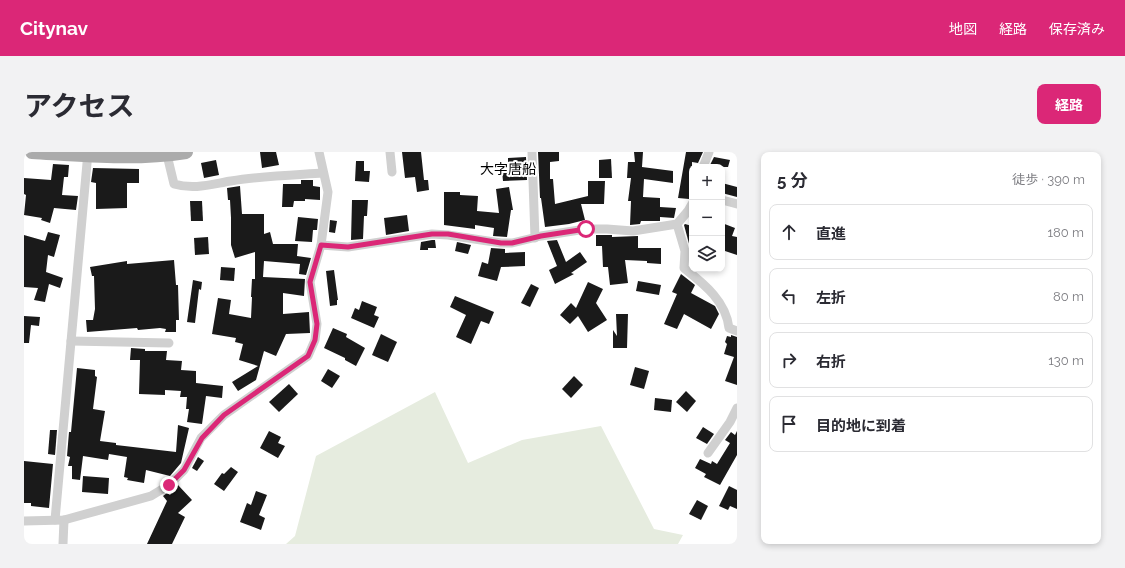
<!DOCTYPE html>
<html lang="ja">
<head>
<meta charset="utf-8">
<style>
	:root { --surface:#fff; --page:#f2f2f3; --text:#2b2b33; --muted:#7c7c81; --line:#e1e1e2; --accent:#db2777 }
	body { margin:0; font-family:Raleway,"Noto Sans JP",sans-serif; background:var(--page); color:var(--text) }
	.controls { position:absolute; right:12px; top:12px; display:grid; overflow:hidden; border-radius:8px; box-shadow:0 2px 6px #0003 }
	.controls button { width:36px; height:36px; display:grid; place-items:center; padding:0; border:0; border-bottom:1px solid var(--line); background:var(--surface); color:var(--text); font:20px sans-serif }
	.stop { position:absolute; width:12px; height:12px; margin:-9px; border:3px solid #db2777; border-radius:50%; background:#fff }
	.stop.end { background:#db2777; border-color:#fff; box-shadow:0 1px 4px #0008 }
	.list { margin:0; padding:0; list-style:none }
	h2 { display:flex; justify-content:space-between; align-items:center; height:52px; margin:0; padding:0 16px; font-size:17px }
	h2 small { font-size:13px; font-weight:400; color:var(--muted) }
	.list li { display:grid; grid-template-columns:26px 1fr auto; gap:12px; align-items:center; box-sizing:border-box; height:56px; margin:0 8px 8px; padding:0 8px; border:1px solid var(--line); border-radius:8px }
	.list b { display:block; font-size:15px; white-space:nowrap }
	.list em { font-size:13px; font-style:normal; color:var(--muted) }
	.icon { flex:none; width:22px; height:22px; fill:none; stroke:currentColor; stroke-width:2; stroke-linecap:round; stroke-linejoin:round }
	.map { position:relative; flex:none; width:713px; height:392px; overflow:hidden; border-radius:8px }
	header { display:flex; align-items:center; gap:24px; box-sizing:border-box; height:56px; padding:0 20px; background:var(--accent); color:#fff }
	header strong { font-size:19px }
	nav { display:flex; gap:22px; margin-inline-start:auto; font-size:14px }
	.intro { display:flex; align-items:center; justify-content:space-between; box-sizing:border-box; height:96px; padding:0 24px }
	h1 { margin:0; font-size:28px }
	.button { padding:10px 18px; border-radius:8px; background:var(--accent); color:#fff; font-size:14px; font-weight:700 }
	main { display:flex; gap:24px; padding:0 24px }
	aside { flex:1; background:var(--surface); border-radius:8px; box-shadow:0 2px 6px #0003 }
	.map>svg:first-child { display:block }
</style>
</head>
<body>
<header>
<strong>Citynav</strong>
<nav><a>地図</a><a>経路</a><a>保存済み</a></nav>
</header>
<div class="intro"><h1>アクセス</h1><a class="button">経路</a></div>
<main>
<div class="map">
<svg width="713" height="392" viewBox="0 0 713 392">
	<rect width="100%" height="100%" fill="#fff"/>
	<polygon fill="#e6ecdf" points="411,240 444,311 498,288 577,274 630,377 659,383 654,392 262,392 271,384 292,304"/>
	<g fill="#1a1a1a">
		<polygon points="236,0 252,0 255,13 238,16"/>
		<polygon points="378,0 397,0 400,28 404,28 405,38 393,40 391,25 381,26"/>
		<polygon points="514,0 535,0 535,9 526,10 526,27 529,27 531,52 564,44 564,29 581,29 580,52 557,52 561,68 545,72 521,75 517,46 516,46"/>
		<polygon points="610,0 619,0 618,15 649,19 649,31 620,27 619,45 636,46 636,55 652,56 650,66 636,65 636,69 617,69 616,72 606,73 607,49 604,49 607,26 603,26 604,10 611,10"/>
		<polygon points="662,0 679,0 674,11 668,10 668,34 666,46 665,47 654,46"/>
		<polygon points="502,5 503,28 479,29 478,19 484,19 484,6"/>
		<polygon points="690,5 706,8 704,15 685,15"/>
		<polygon points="587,7 588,26 575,26 575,8"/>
		<polygon points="192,8 195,23 180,26 177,11"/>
		<polygon points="332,9 340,9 340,19 346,19 345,30 331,29"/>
		<polygon points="29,12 45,13 44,25 40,25 38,43 54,44 52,58 30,56 26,71 17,68 18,66 0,63 2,43 0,42 0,26 27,28"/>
		<polygon points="69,16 115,17 115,31 103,31 103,56 72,57 72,31 67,30"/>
		<polygon points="277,28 289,28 289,34 296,35 296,48 281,47 281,49 270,49 269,55 258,55 259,32 277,32"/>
		<polygon points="698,31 713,35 713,45 698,41"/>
		<polygon points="216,34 218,62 240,62 240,82 246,80 249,92 274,92 273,104 287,106 282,123 275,122 276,112 240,109 239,125 281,127 280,144 259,141 259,162 285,160 286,181 262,182 252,204 240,199 232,228 214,239 208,230 234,214 215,208 219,192 211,190 212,186 188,182 194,146 207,148 205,162 227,166 228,145 227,145 228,127 231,127 231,100 211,106 207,93 207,66 206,48 204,48 203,36"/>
		<polygon points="485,35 489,58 487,58 483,85 469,84 470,76 451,73 451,77 420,73 420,40 436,40 436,43 454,44 453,59 475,61 472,37"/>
		<polygon points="328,48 344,48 343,64 340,64 339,87 327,88"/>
		<polygon points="166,49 178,49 179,69 167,69"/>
		<polygon points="383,63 385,79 362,83 360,66"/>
		<polygon points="274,65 294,67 293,78 289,78 288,90 271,89"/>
		<polygon points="306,68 313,69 311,81 305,80"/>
		<polygon points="698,71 711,76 708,84 713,85 713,103 698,98"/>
		<polygon points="661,72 668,74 668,99 667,99 660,73"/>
		<polygon points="24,80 36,83 30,105 24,103 22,120 39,126 36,136 25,132 21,150 10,148 14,136 0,135 0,83 21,89"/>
		<polygon points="572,83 588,83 588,85 614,84 614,96 637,96 637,112 623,111 623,109 601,108 604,131 586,133 584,115 579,115 578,94 572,94"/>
		<polygon points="184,85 185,102 171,103 170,86"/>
		<polygon points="408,88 411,88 412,96 404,96 404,98 396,98 397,90"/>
		<polygon points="533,88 542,110 556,100 563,110 547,121 550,122 531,132 525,118 533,114 523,89"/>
		<polygon points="433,90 447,93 444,102 431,99"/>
		<polygon points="467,96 481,97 481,101 501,100 501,114 477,115 473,129 454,124 458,110 464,112"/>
		<polygon points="150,108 152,133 154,133 155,168 152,168 152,180 141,180 142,177 136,176 114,178 113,176 63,180 62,168 69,168 71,157 70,124 68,124 66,115 103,109 103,112"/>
		<polygon points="197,115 211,116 210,129 196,128"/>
		<polygon points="310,118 314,148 313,148 313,153 306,154 302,119"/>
		<polygon points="657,122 671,133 667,141 691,154 695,162 687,177 660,162 653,177 640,172 653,142 648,140"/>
		<polygon points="169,128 178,130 177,138 175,137 171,171 163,170"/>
		<polygon points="614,129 637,133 635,143 612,139"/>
		<polygon points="564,130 579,137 572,151 583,168 564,180 554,164 546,172 536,163 547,151 552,156"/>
		<polygon points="507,132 515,136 506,155 497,151"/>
		<polygon points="431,144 470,160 465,172 457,169 447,192 432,185 442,163 426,155"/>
		<polygon points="338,149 353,155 350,163 355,165 350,176 327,166 331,156 335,158"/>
		<polygon points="592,162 604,162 603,196 589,196 589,178 593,184"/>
		<polygon points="0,164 16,165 15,174 7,173 5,191 0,191"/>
		<polygon points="309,176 323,182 322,185 341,196 332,214 321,208 321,206 300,196"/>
		<polygon points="357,182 373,190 364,210 348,203"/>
		<polygon points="707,183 713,185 713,233 701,229 710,205 700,202 703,192 701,190 703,184 707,185"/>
		<polygon points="107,196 121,197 121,199 143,199 142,208 158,209 157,218 172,219 172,231 199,234 198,246 182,244 178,272 163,270 165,257 162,257 163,245 156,245 157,239 141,238 141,243 115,242 116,208 106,208"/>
		<polygon points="611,215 625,219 620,237 606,233"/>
		<polygon points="53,216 71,218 71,224 73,225 69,257 81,259 76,289 92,291 92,293 152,300 154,273 165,276 157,311 146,324 122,318 120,331 103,328 104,326 100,325 103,305 85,302 84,308 59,304 56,328 48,327 48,314 44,314 46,305 43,304 45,280 47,280"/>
		<polygon points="304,217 316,224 308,236 297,229"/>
		<polygon points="550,224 559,233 547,246 538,237"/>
		<polygon points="265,232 274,242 255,260 245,250"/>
		<polygon points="662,239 672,249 663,260 652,250"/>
		<polygon points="631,246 648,248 647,260 630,258"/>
		<polygon points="679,275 690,282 683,292 672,286"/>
		<polygon points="26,278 33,278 31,303 24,302"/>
		<polygon points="245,279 257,285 254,291 261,294 254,306 236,296"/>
		<polygon points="713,279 713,303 696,333 680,325 682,322 671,316 676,307 687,312 688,309 693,312 706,291 701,288 707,280 711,283"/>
		<polygon points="174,305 180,309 173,319 168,316"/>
		<polygon points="0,309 29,312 25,356 7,354 7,351 0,351"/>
		<polygon points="207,315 214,320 200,339 190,332 198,321 200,322"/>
		<polygon points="59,324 85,326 84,342 58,340"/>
		<polygon points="154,333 168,348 154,361 161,365 148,392 123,392 143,349 139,344 143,341 146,343"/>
		<polygon points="705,334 713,338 713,357 706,354 704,358 695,354"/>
		<polygon points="232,339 243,343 235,363 241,366 237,378 216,370 223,351 227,353"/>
		<polygon points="673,348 684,354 677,368 665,362"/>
	</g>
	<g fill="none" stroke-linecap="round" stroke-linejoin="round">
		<g stroke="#d0d0d0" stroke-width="9">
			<polyline points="366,0 368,20"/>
			<polyline points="508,0 511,86"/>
			<path d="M143,3l7,29c20,6 38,0 57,-3 30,-5 62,-6 92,-8"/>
			<polyline points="679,15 685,0"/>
			<polyline points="698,48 713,52"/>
			<path d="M653,72l8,27 -1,17c20,16 42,33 45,60l8,3"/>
			<polyline points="297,93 324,95 408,82 424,83 477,91 488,91 517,84 562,77 583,77 609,79 653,72 664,59 668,52"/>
			<polyline points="47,189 145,191"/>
			<polyline points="684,301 706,270 713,256"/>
			<polyline points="31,368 64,0"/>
			<polyline points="0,369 40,368 127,344 145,333 160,318 177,286 200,263 284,204 291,188 293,172 286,130 297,93 304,40 295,0"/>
			<polyline points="39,392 40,368"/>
		</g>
		<path stroke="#ababab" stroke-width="14" d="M8,0c52,3 103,8 154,0"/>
	</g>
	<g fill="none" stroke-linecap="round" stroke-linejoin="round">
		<polyline stroke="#db2777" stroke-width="5" points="145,333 160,318 178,286 200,263 284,204 291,188 293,172 286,130 297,93 324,95 408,82 424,82 477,91 488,91 517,84 562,77"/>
	</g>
	<g text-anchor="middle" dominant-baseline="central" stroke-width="4" stroke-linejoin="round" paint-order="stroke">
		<g font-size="14" fill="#000" stroke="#fff">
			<text x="484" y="17">大字唐船</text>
		</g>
	</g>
</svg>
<div class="controls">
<button>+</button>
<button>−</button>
<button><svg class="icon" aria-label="layers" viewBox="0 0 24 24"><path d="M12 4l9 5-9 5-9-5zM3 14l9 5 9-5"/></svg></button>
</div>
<div class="stop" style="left:562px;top:77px"></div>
<div class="stop end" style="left:145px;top:333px"></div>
</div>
<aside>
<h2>5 分<small>徒歩 · 390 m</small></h2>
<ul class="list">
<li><svg class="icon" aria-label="ahead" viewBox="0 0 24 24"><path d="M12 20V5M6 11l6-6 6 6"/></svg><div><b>直進</b></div><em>180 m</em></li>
<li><svg class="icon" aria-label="left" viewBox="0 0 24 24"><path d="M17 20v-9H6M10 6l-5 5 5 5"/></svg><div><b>左折</b></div><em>80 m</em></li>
<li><svg class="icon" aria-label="right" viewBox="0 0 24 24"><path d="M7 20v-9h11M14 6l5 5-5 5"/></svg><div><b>右折</b></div><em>130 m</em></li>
<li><svg class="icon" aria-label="arrive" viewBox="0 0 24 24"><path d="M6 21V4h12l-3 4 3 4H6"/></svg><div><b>目的地に到着</b></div></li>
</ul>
</aside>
</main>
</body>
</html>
